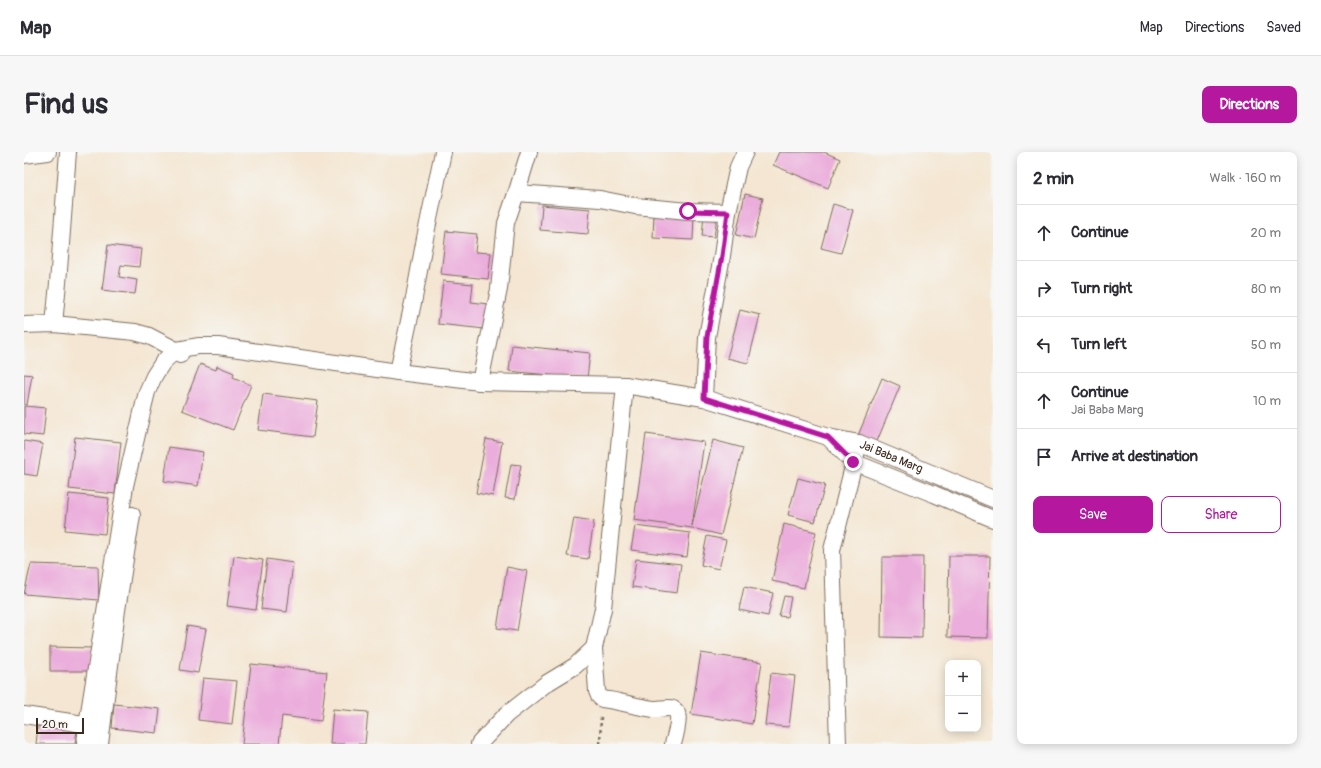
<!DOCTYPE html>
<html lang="en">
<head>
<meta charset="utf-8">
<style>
	:root { --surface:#fff; --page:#f7f7f7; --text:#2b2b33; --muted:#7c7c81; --line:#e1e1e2; --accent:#b5179e }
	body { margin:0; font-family:Pangolin,sans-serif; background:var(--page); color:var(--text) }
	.controls { position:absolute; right:12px; bottom:12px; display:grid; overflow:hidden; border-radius:8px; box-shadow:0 2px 10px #0003 }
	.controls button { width:36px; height:36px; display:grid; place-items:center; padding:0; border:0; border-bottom:1px solid var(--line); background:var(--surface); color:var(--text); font:20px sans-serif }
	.scale { position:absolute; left:12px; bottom:10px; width:48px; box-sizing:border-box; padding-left:4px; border:2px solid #3b2a1e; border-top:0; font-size:11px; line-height:14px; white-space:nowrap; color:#3b2a1e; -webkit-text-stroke:3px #f6f6f2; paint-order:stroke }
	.stop { position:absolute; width:12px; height:12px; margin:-9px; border:3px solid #b5179e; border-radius:50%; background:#fff }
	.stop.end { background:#b5179e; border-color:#fff; box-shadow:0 1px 4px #0008 }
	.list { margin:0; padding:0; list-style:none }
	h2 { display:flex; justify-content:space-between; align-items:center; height:52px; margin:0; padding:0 16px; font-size:17px }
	h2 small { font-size:13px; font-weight:400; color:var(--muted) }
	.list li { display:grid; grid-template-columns:26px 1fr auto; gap:12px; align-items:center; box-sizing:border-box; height:56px; padding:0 16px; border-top:1px solid var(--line) }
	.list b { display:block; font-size:15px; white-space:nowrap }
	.list p { margin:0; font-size:13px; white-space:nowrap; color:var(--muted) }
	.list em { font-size:13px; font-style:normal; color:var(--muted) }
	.actions { display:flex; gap:8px; padding:12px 16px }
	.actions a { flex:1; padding:9px 0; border:1px solid var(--accent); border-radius:8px; text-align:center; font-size:14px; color:var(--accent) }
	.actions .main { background:var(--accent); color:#fff }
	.icon { flex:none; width:22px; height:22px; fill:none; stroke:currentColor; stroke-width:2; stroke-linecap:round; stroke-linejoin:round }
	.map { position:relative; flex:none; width:969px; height:592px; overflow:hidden; border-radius:8px }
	header { display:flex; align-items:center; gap:24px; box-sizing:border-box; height:56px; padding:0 20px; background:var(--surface); border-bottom:1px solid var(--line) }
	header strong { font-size:19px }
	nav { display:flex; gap:22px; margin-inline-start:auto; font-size:14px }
	.intro { display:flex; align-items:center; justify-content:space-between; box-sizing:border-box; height:96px; padding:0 24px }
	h1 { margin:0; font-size:28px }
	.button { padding:10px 18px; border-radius:8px; background:var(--accent); color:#fff; font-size:14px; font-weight:700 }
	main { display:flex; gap:24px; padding:0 24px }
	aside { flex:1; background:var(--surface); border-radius:8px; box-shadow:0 2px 10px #0003 }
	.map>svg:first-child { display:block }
</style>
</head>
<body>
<header>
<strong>Map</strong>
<nav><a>Map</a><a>Directions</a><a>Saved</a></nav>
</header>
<div class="intro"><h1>Find us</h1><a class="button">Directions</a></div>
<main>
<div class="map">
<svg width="969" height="592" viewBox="0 0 969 592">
	<rect width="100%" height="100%" fill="#f6f6f2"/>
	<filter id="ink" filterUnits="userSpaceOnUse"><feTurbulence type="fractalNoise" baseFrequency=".025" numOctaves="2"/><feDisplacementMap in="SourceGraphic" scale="8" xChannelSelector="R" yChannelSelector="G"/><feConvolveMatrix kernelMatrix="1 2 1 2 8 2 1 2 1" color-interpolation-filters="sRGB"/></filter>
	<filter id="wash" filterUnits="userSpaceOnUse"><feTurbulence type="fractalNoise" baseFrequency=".012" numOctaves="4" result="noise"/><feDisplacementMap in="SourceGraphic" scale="16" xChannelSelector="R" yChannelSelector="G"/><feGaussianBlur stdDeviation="0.9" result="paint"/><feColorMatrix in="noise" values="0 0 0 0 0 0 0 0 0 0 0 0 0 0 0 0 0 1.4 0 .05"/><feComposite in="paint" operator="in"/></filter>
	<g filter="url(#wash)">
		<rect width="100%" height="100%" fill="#f4e6d2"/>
		<g id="blocks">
			<g fill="#ebaddc">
				<polygon points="755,0 800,0 816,7 804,36 749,13"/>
				<polygon points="721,42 739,46 730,87 712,83"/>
				<polygon points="809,52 829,58 817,101 797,96"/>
				<polygon points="518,53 566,57 564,82 516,78"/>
				<polygon points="630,61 670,62 669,88 629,86"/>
				<polygon points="680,63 693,64 690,85 678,84"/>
				<polygon points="422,79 453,82 451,100 467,101 464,127 417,122"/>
				<polygon points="84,93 117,97 115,115 97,113 95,125 113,128 111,142 78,138"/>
				<polygon points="419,129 449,132 447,150 464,152 461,177 414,172"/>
				<polygon points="716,158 736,163 724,211 703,206"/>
				<polygon points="488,193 566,201 563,227 485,219"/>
				<polygon points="176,212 192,218 193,214 210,221 209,225 227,233 209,278 158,258"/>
				<polygon points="0,222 8,223 3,253 0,252"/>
				<polygon points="858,226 876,234 851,294 833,286"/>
				<polygon points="239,242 294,249 289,285 234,278"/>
				<polygon points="0,254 22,256 19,284 0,282"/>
				<polygon points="622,282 680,290 668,374 689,288 719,296 697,383 668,376 610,368"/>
				<polygon points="51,285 97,290 91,342 45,337"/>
				<polygon points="462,287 478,290 469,344 452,341"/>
				<polygon points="0,289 19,292 13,324 0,322"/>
				<polygon points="145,295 179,300 174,334 140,329"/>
				<polygon points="487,312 497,313 491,347 481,346"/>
				<polygon points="774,326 801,333 791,370 764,363"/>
				<polygon points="45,342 85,346 81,382 41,378"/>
				<polygon points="550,366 570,369 564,407 543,404"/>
				<polygon points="760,372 792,380 780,436 748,429"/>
				<polygon points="611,374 666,381 663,405 607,398"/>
				<polygon points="683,384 702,388 695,417 677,413"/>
				<polygon points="210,404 239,408 232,458 203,454"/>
				<polygon points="925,404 966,404 964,486 923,485"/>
				<polygon points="858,405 899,405 898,486 857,485"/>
				<polygon points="243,407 269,411 263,460 237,457"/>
				<polygon points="612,407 657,412 653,441 608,435"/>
				<polygon points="7,412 74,414 75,448 0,442"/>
				<polygon points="483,415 503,419 493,479 473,476"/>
				<polygon points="720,435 749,441 744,464 715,458"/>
				<polygon points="760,444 767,445 763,465 755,464"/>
				<polygon points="163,474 182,477 174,521 156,518"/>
				<polygon points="26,495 68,496 67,519 26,519"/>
				<polygon points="677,501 738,510 728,572 667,562"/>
				<polygon points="227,512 303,520 297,569 258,564 255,592 218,592"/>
				<polygon points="747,521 771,524 765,575 741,573"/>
				<polygon points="179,526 213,529 208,572 174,568"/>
				<polygon points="90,552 136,557 133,581 88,576"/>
				<polygon points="309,557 344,560 341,592 306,592"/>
				<polygon points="14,574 53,578 51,592 12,592"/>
			</g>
		</g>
	</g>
	<g filter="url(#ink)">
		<use href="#blocks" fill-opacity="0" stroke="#7c6c5d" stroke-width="1"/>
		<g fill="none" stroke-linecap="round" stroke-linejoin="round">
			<defs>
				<g id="minor">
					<polyline points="0,3 24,0"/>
					<polyline points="493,41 576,47 611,54 664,59 704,60"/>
					<polyline points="30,172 34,131 44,0"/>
					<polyline points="0,173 30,172 111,180 125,184 152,198 156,203"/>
					<polyline points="374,220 390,146 401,86 419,0"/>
					<polyline points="456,230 475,137 482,71 494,36 505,0"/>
					<polyline points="680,246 683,185 698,104 704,60 714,15 721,0"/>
					<polyline points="804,285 829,310 910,342 969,367"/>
					<path d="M570,496l3,43 2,5 3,3c18,2 35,8 52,10 8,1 18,-5 23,4 3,6 -2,24 -4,31"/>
					<polyline points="0,563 73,574"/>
					<path id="s1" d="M61,592l2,-19 38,-239 19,-82 3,-12 7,-16 9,-14 13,-12 22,-4h20l180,26 82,10 145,3 79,13 124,39 31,6 134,56"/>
					<polyline points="76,592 93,458 108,363"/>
					<polyline points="455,592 482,563 523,531 551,514 570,496 579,457 601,233"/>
					<polyline points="814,592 808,398 835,291"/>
				</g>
			</defs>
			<use href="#minor" stroke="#7c6c5d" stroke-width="18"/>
			<polyline stroke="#7c6c5d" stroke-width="2.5" stroke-dasharray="3 3" stroke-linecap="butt" points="576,592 577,563"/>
			<use href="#minor" stroke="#fff" stroke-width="16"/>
		</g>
	</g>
	<g fill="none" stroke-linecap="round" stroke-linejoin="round" filter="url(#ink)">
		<polyline stroke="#b5179e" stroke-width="5" points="664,59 704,60 698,104 683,185 680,246 804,285 829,310"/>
	</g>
	<g text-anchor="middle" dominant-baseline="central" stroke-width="3" stroke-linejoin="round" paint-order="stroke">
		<g font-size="12" fill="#3b2a1e" stroke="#f6f6f2">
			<text stroke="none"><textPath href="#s1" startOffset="1138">Jai Baba Marg</textPath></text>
		</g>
	</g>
</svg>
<div class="controls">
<button>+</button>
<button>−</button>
</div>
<div class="scale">20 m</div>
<div class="stop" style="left:664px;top:59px"></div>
<div class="stop end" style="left:829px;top:310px"></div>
</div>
<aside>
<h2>2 min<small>Walk · 160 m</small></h2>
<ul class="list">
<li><svg class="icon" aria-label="ahead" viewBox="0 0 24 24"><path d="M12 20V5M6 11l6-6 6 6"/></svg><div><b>Continue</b></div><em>20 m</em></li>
<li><svg class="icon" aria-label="right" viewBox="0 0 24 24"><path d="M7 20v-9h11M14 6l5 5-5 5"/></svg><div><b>Turn right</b></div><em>80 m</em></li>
<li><svg class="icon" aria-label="left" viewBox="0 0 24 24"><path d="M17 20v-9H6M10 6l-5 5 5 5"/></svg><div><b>Turn left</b></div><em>50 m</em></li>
<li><svg class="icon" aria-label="ahead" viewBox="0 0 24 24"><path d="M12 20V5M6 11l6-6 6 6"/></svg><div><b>Continue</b><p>Jai Baba Marg</p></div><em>10 m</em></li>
<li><svg class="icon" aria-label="arrive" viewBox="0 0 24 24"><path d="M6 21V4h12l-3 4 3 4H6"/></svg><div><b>Arrive at destination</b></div></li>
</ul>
<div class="actions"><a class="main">Save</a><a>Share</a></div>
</aside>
</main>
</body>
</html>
